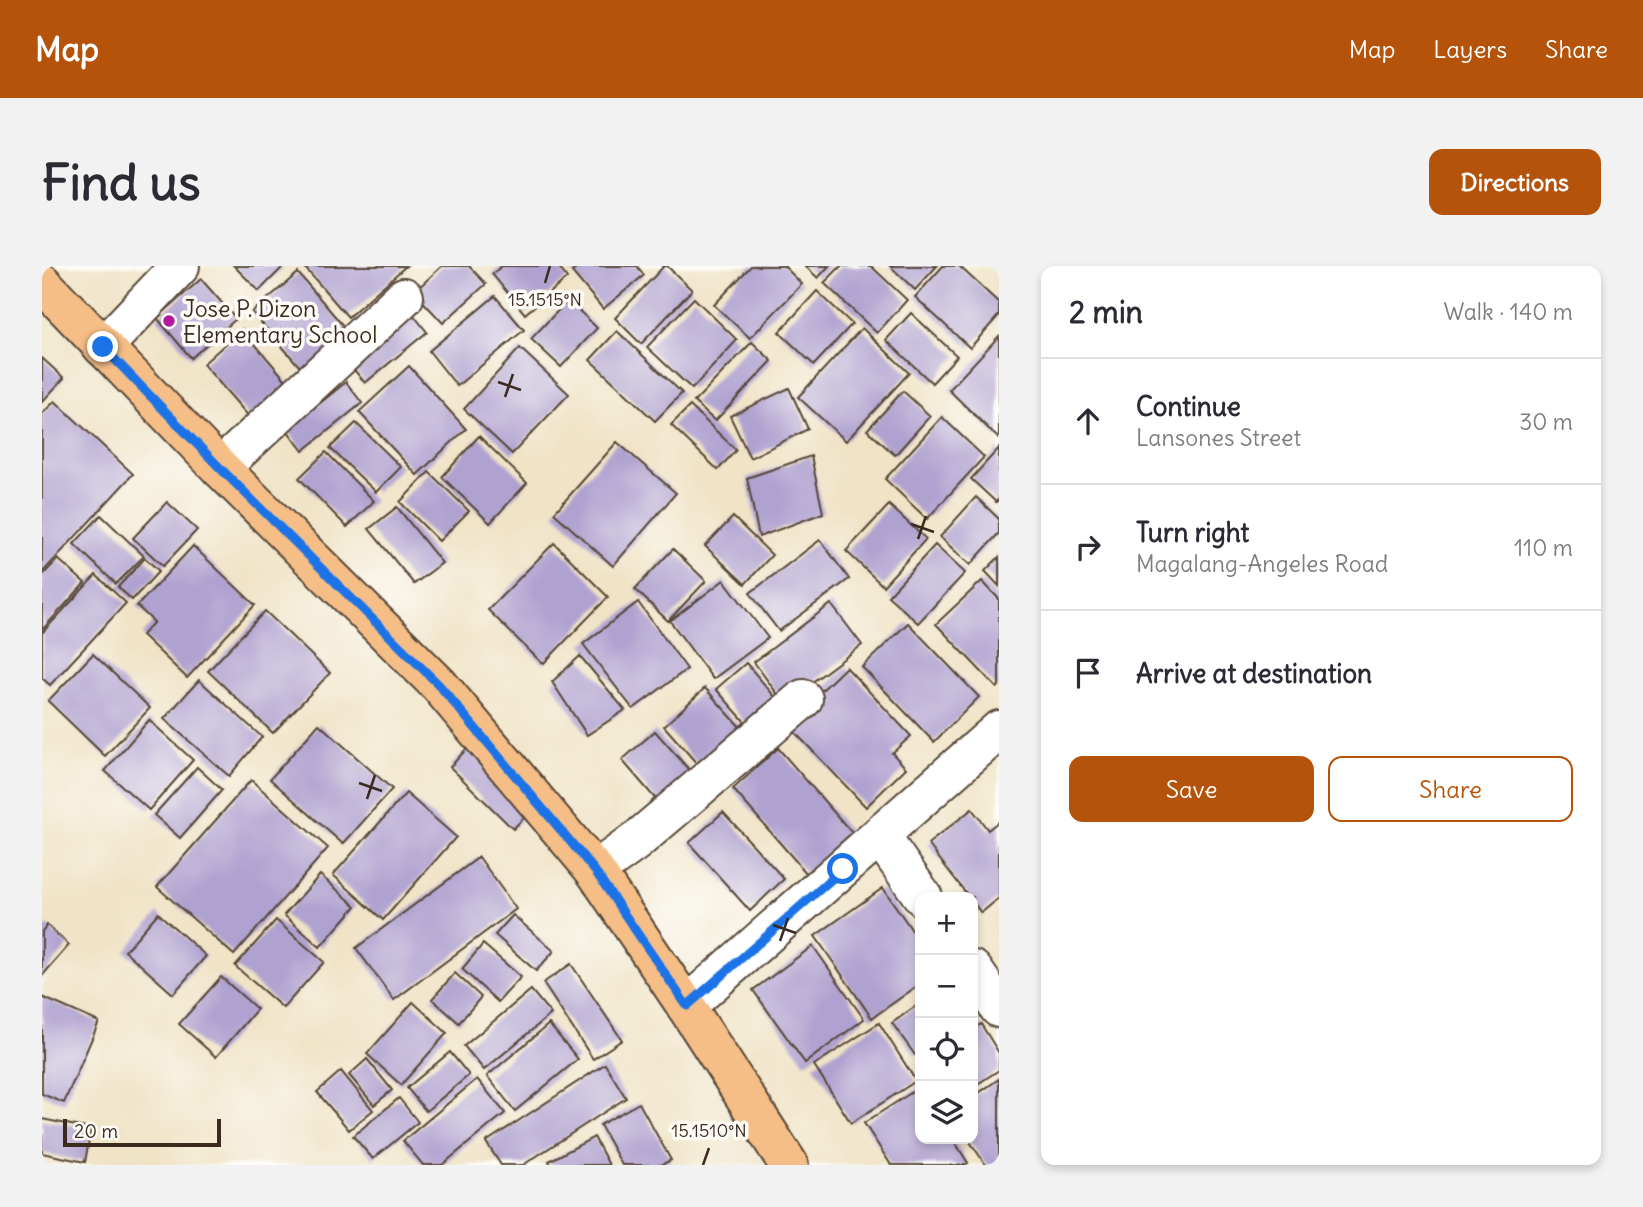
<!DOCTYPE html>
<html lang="en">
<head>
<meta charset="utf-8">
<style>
	:root { --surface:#fff; --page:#f2f2f3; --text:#2b2b33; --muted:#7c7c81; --line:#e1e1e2; --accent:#b45309 }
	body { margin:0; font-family:Delius,sans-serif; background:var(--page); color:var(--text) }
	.controls { position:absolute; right:21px; bottom:21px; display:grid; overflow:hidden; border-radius:14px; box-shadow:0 4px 10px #0003 }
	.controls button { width:63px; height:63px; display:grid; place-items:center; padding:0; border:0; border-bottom:2px solid var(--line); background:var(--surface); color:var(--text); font:35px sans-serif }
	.scale { position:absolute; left:21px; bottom:18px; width:158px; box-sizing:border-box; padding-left:7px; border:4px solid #3b2a1e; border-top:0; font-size:19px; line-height:24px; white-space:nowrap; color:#3b2a1e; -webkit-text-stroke:5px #fdfcf7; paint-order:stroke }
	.stop { position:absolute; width:21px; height:21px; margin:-16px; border:5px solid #1a73e8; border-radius:50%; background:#fff }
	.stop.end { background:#1a73e8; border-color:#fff; box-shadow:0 2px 7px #0008 }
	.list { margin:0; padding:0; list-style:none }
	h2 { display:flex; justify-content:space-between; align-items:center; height:91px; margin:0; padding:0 28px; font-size:30px }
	h2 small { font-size:23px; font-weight:400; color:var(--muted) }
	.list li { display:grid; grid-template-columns:46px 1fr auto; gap:21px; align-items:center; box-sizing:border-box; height:126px; padding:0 28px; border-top:2px solid var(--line) }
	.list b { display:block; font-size:26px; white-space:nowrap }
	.list p { margin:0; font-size:23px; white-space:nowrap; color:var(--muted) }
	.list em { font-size:23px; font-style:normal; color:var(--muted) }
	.actions { display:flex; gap:14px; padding:21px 28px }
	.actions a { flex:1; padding:16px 0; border:2px solid var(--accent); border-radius:14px; text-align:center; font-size:24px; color:var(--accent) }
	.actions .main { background:var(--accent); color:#fff }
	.icon { flex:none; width:38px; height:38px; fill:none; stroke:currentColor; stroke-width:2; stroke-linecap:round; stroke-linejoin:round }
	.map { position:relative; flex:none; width:957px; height:899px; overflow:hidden; border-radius:14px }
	header { display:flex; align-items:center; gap:42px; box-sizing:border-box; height:98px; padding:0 35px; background:var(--accent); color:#fff }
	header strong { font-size:33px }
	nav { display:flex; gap:38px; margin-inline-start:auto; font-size:24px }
	.intro { display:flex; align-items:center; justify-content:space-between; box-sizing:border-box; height:168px; padding:0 42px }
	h1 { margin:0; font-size:49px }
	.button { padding:18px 32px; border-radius:14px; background:var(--accent); color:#fff; font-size:24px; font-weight:700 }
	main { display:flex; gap:42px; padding:0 42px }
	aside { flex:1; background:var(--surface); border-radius:14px; box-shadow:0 4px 10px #0003 }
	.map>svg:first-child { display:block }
</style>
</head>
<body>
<header>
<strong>Map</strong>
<nav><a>Map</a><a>Layers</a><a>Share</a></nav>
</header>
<div class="intro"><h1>Find us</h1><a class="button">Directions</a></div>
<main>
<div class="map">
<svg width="957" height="899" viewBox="0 0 957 899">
	<rect width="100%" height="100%" fill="#fdfcf7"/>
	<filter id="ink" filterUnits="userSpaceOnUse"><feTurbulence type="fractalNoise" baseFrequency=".0143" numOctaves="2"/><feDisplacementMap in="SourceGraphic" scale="14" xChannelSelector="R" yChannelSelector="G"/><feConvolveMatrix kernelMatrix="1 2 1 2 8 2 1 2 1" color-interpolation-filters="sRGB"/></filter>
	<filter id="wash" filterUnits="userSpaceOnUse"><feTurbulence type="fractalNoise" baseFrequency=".00686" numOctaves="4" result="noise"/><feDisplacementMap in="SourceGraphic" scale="28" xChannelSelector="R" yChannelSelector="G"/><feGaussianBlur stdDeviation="1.57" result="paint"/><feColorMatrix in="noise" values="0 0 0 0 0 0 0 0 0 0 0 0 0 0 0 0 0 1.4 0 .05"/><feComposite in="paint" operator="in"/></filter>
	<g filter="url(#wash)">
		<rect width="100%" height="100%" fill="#f0e3c6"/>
		<g id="blocks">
			<g fill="#b0a2d0">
				<polygon points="192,0 242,0 217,25"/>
				<polygon points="268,0 364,0 306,51 264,3"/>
				<polygon points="400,0 427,0 444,18 401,57 372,26"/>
				<polygon points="460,0 516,0 525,12 483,48 450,8"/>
				<polygon points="538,0 595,0 602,9 561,43 530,6"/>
				<polygon points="622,0 625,0 650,24 599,78 573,52"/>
				<polygon points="709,0 742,0 760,18 708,72 672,39"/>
				<polygon points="763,0 787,0 776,12"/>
				<polygon points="799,0 829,0 865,34 835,67 782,17"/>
				<polygon points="848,0 895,0 873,24"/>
				<polygon points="901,0 917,0 957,37 957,49 928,82 873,31"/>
				<polygon points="256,7 309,69 264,108 210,46"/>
				<polygon points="159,13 194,53 149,92 115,52"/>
				<polygon points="775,25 810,58 772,99 737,66"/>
				<polygon points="453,30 482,64 415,120 387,85"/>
				<polygon points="652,32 695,74 650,123 605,81"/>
				<polygon points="526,34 555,62 519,101 489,73"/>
				<polygon points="366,42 385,66 323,117 303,93"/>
				<polygon points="869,47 915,90 890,117 844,74"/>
				<polygon points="820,62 867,107 804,175 756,131"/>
				<polygon points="200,63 248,119 209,153 161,98"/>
				<polygon points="575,65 640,127 613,155 548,94"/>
				<polygon points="957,70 957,171 956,172 907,124"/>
				<polygon points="710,76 730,95 673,155 652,136"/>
				<polygon points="478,82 527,128 470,188 422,143"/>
				<polygon points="0,92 22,112 0,136"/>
				<polygon points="367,100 424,163 375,209 317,146"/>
				<polygon points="304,116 320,137 261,185 245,164"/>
				<polygon points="747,122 766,163 708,192 688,150"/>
				<polygon points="861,125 888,150 853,189 825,164"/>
				<polygon points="13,135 91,208 0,307 0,148"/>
				<polygon points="648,140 694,184 676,204 629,159"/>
				<polygon points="900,151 942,191 885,253 843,213"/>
				<polygon points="314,157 359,201 334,226 288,182"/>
				<polygon points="437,170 485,217 448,257 400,211"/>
				<polygon points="575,176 634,227 571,300 512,247"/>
				<polygon points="957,182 957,233 954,236 929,213"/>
				<polygon points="284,186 332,235 305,261 257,212"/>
				<polygon points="769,190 781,247 717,271 705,212"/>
				<polygon points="387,206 427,245 397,275 358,236"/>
				<polygon points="934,231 957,253 957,267 928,299 898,271"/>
				<polygon points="125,236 155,264 121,300 91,272"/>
				<polygon points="847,239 884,273 841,320 804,285"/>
				<polygon points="355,241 400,297 372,318 327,263"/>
				<polygon points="59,249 102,290 74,318 32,278"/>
				<polygon points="691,251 730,289 703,318 663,280"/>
				<polygon points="778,274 807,313 737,365 708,327"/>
				<polygon points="512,277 566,331 501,398 446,344"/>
				<polygon points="893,279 923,307 876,357 846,330"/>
				<polygon points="151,280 213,339 145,412 100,369 112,356 95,340"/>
				<polygon points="631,283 664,315 626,355 593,323"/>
				<polygon points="957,291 957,320 943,305"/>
				<polygon points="103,292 117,305 90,334 76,321"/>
				<polygon points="16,293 43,317 0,364 0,310"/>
				<polygon points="54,309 84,337 8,419 0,412 0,367"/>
				<polygon points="682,314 726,372 671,413 628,355"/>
				<polygon points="940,315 957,333 957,420 955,422 894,358"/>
				<polygon points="596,336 645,403 591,443 541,378"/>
				<polygon points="789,338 820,379 742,437 712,396"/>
				<polygon points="223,345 288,407 231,467 166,405"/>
				<polygon points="866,357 937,431 892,476 820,401"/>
				<polygon points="51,388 108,442 63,490 6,435"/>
				<polygon points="538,390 583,444 545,469 510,416"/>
				<polygon points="704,397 740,439 711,465 674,423"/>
				<polygon points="804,401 869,470 850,487 864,502 824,541 745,458"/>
				<polygon points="157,414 220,471 187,510 122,453"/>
				<polygon points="663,422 699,462 657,500 622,460"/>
				<polygon points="107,454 151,494 107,544 63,505"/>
				<polygon points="277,458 350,523 301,578 228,513"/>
				<polygon points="613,465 650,507 617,537 580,494"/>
				<polygon points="428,479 493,540 471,563 408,501"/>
				<polygon points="736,482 810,567 765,608 691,523"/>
				<polygon points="155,501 180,524 138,572 112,549"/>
				<polygon points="209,514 286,582 192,689 115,621"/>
				<polygon points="364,527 414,571 341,654 291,609"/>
				<polygon points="930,543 946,564 957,555 957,632 939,647 931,636 931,631 927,631 886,578"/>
				<polygon points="681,546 742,613 708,645 647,577"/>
				<polygon points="437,591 474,643 352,734 314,682"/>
				<polygon points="278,609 314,640 278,681 242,649"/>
				<polygon points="841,622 878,676 878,718 830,752 773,670"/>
				<polygon points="116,647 164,690 131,728 83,685"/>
				<polygon points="471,649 512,685 494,705 453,669"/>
				<polygon points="234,654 282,696 241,742 193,700"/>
				<polygon points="5,659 27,679 0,710 0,665"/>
				<polygon points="441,678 479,711 456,736 420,703"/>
				<polygon points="771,680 822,753 763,797 711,724"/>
				<polygon points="529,698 580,774 551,793 501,717"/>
				<polygon points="413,707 439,731 417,757 390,733"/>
				<polygon points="179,711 215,743 174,791 137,758"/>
				<polygon points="489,724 509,748 442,804 422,780"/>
				<polygon points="0,731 57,756 22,837 0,828"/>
				<polygon points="371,736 405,767 359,819 325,788"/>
				<polygon points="878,737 878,786 873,789 850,757"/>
				<polygon points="837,757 874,815 809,857 772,799"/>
				<polygon points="507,758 536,793 473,845 445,810"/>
				<polygon points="939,758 957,787 957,804 931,821 931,763"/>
				<polygon points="408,786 427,809 384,845 365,822"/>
				<polygon points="325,793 350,824 332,839 307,809"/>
				<polygon points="563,798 584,832 481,899 459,899 444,876"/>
				<polygon points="299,805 331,844 307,864 275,826"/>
				<polygon points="435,813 463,847 400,899 381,899 361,875"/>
				<polygon points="957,813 957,899 944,899 926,873 931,873 931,831"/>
				<polygon points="878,821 878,873 911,873 926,897 923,899 849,899 822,857"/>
				<polygon points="357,832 376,856 331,893 311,870"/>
				<polygon points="597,837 629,894 619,899 580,899 558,859"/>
				<polygon points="0,853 49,863 43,896 0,887"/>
				<polygon points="552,871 567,899 509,899 507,895"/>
			</g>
		</g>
	</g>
	<g filter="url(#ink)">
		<use href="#blocks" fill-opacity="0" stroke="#564637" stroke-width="2"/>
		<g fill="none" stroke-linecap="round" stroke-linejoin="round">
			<defs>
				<g id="minor">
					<polyline points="61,81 138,0"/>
					<polyline points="178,202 362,31"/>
					<polyline points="838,570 881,631"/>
					<polyline points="553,605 593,576 761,433"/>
					<polyline points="931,704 957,742"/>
					<polyline points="644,740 957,464"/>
				</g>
				<polyline id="major" points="0,17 178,202 397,419 553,605 644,740 747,899"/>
			</defs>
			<use href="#minor" stroke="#564637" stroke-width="42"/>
			<use href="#major" stroke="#564637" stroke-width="42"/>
			<use href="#minor" stroke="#fff" stroke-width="38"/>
			<use href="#major" stroke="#f6be87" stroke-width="38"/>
		</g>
	</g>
	<g fill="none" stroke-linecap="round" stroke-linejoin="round" filter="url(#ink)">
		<polyline stroke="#1a73e8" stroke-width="9" points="61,81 178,202 397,419 553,605 645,740 801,603"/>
	</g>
	<path fill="none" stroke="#3b2a1e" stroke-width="2.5" d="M503,17l5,-17M456,116l23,8M463,131l8,-23M869,258l23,8M876,273l8,-23M317,517l23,8M325,533l8,-24M731,659l23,8M738,675l8,-23M661,899l6,-17"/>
	<circle fill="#b5179e" stroke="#fdfcf7" stroke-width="2.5" cx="127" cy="55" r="7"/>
	<g text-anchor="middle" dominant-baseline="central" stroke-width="7" stroke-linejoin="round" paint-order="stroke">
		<g font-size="23" fill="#3b2a1e" stroke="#fdfcf7" text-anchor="start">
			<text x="141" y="42">Jose P. Dizon<tspan x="141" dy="26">Elementary School</tspan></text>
		</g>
	</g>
	<g font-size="18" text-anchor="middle" fill="#3b2a1e" stroke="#fdfcf7" stroke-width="7" stroke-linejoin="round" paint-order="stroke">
		<text x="503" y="40">15.1515°N</text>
		<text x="667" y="871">15.1510°N</text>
	</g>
</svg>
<div class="controls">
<button>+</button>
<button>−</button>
<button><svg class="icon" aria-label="locate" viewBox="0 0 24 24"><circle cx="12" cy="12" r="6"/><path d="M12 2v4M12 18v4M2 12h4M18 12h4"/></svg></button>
<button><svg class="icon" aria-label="layers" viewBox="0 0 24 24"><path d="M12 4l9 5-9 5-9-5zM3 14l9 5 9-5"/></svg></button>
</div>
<div class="scale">20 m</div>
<div class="stop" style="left:801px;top:603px"></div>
<div class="stop end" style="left:61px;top:81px"></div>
</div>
<aside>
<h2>2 min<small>Walk · 140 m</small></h2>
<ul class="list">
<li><svg class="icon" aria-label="ahead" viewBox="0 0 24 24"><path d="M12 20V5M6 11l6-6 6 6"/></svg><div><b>Continue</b><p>Lansones Street</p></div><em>30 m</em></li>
<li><svg class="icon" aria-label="right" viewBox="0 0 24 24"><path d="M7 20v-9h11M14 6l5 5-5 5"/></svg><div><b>Turn right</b><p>Magalang-Angeles Road</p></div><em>110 m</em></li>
<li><svg class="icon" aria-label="arrive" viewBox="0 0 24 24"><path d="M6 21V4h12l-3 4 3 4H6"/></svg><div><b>Arrive at destination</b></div></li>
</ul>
<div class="actions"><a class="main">Save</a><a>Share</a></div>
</aside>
</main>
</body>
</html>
